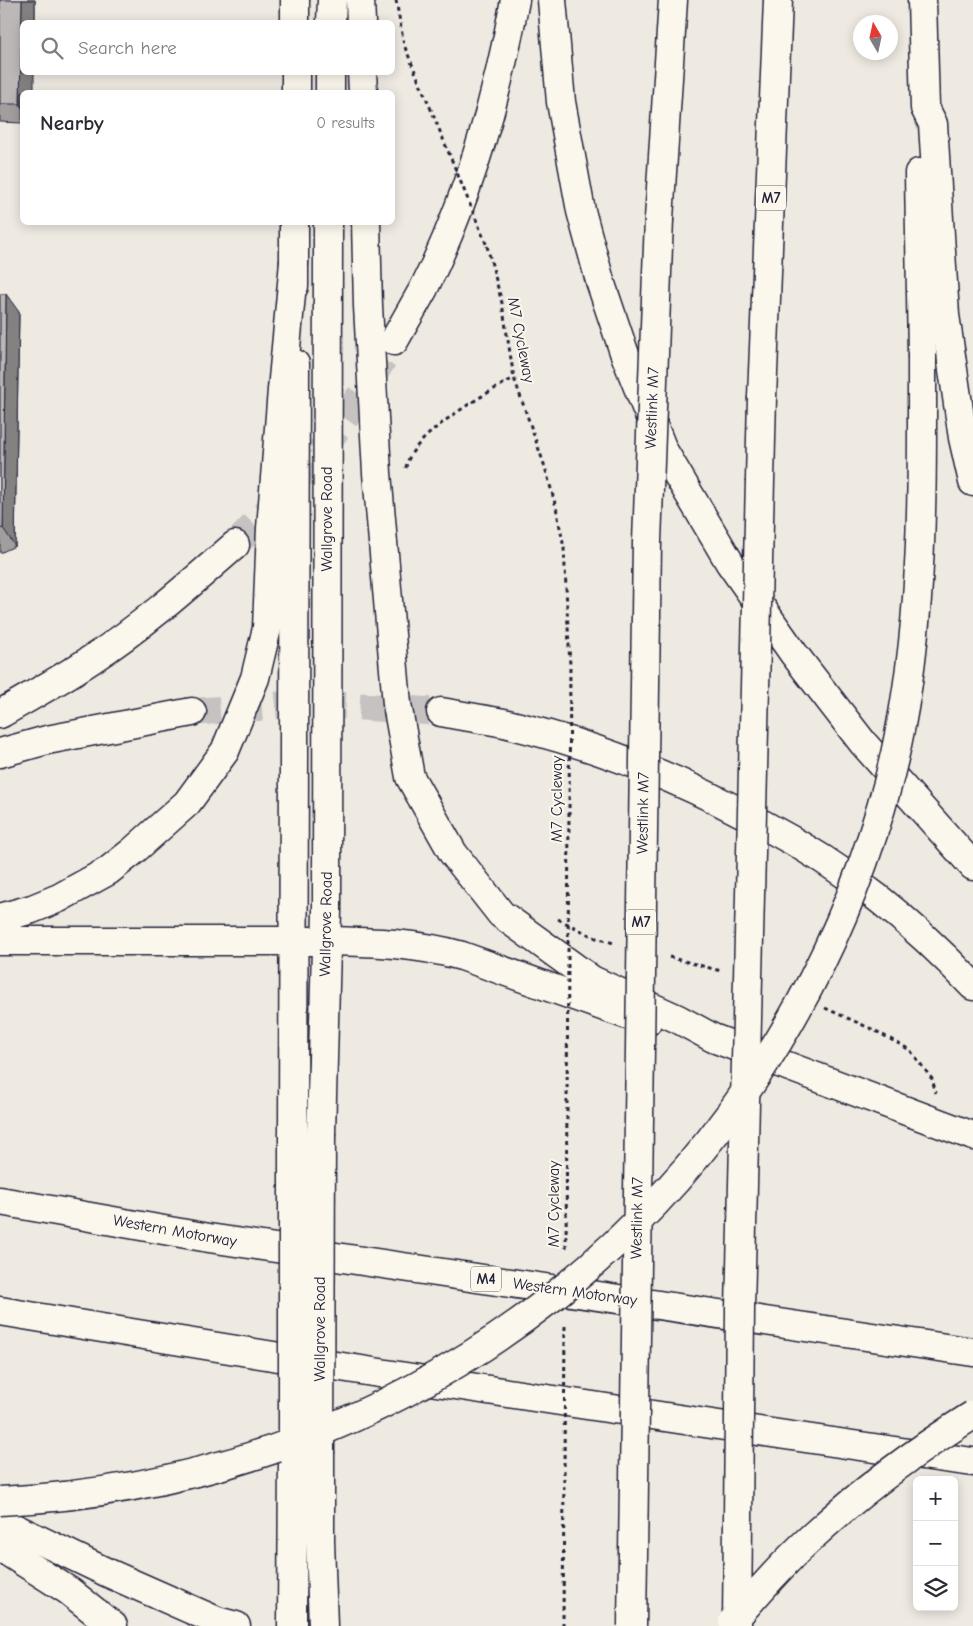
<!DOCTYPE html>
<html lang="en">
<head>
<meta charset="utf-8">
<style>
	:root { --surface:#fff; --page:#f7f7f7; --text:#2b2b33; --muted:#7c7c81; --line:#e1e1e2 }
	body { margin:0; font-family:"Comic Neue",sans-serif; background:var(--page); color:var(--text) }
	.controls { position:absolute; right:15px; bottom:15px; display:grid; overflow:hidden; border-radius:8px; box-shadow:0 2px 12px #0003 }
	.controls button { width:45px; height:45px; display:grid; place-items:center; padding:0; border:0; border-bottom:1px solid var(--line); background:var(--surface); color:var(--text); font:25px sans-serif }
	.compass { position:absolute; left:853px; top:15px; width:45px; height:45px; border-radius:50%; background:var(--surface); box-shadow:0 2px 12px #0003; rotate:351deg }
	.list { margin:0; padding:0; list-style:none }
	h2 { display:flex; justify-content:space-between; align-items:center; height:65px; margin:0; padding:0 20px; font-size:21px }
	h2 small { font-size:16px; font-weight:400; color:var(--muted) }
	.icon { flex:none; width:28px; height:28px; fill:none; stroke:currentColor; stroke-width:2; stroke-linecap:round; stroke-linejoin:round }
	.map { position:relative; flex:none; width:973px; height:1626px; overflow:hidden }
	.search { position:absolute; background:var(--surface); box-shadow:0 2px 12px #0003; left:20px; top:20px; width:375px; height:55px; display:flex; align-items:center; gap:12px; box-sizing:border-box; padding:0 18px; border-radius:8px; color:var(--muted); font-size:19px }
	.panel { position:absolute; background:var(--surface); box-shadow:0 2px 12px #0003; left:20px; top:90px; width:375px; height:135px; border-radius:8px }
	.map>svg:first-child { display:block }
</style>
</head>
<body>
<div class="map">
<svg width="973" height="1626" viewBox="0 0 973 1626">
	<rect width="100%" height="100%" fill="#eeeae2"/>
	<filter id="ink" filterUnits="userSpaceOnUse"><feTurbulence type="fractalNoise" baseFrequency=".02" numOctaves="2"/><feDisplacementMap in="SourceGraphic" scale="10" xChannelSelector="R" yChannelSelector="G"/><feConvolveMatrix kernelMatrix="1 2 1 2 8 2 1 2 1" color-interpolation-filters="sRGB"/></filter>
	<g filter="url(#ink)">
		<g fill="none" stroke-linecap="round" stroke-linejoin="round">
			<g stroke="#c5c2c1" stroke-width="28" stroke-dasharray="28 14" stroke-linecap="butt">
				<path d="M235,545c30,-31 61,-62 87,-96 27,-34 50,-71 72,-108"/>
				<polyline points="192,712 310,703 441,712"/>
			</g>
			<defs>
				<g id="secondary">
					<polyline points="295,0 295,22"/>
					<polyline points="331,22 332,0"/>
					<polyline points="296,92 296,72"/>
					<polyline points="330,92 330,72"/>
					<polyline points="294,286 294,222"/>
					<polyline points="293,1133 295,364"/>
					<polyline points="321,1133 327,911 328,222"/>
					<polyline points="320,1454 320,1541 323,1626"/>
					<polyline points="292,1626 293,1454"/>
				</g>
				<g id="highway">
					<polyline points="360,0 361,22"/>
					<polyline points="552,0 561,102 581,211 600,281 624,352 663,450 730,563 794,654 863,743 973,866"/>
					<polyline points="922,0 925,108 933,124 945,315 963,438 973,482"/>
					<polyline points="362,72 363,92"/>
					<polyline points="919,173 922,355"/>
					<polyline points="659,219 673,0"/>
					<polyline points="366,222 368,306 377,473 397,704 410,777 453,853 501,914 592,980 678,1019 713,1038 973,1136"/>
					<path d="M394,341c10,-18 20,-35 30,-53 45,-91 73,-189 91,-288"/>
					<polyline points="762,397 778,0"/>
					<path d="M441,712c21,4 42,7 63,11 92,22 178,56 260,102 40,21 79,46 115,74 33,26 65,56 94,87"/>
					<path d="M0,714c31,-18 62,-35 92,-55 51,-33 97,-74 143,-114"/>
					<polyline points="0,753 47,740 192,712"/>
					<polyline points="0,918 32,909 59,898 108,871 132,852 187,803 225,751 255,678 267,628 271,528 282,390 294,262"/>
					<path d="M0,941h326c46,1 91,2 136,15l185,66"/>
					<polyline points="0,1201 209,1238 973,1352"/>
					<path d="M0,1311c207,35 413,68 620,99 118,18 235,36 353,52"/>
					<polyline points="0,1521 106,1572 217,1621 236,1626"/>
					<polyline points="0,1547 69,1591 113,1626"/>
				</g>
			</defs>
			<use href="#secondary" stroke="#22223b" stroke-width="31"/>
			<use href="#highway" stroke="#22223b" stroke-width="31"/>
			<g stroke="#22223b" stroke-width="3" stroke-dasharray="4 4" stroke-linecap="butt">
				<polyline points="396,0 404,45 430,107"/>
				<polyline points="487,246 502,303 514,378 545,467 556,507 564,548 570,666"/>
				<path d="M406,468c3,-32 80,-75 108,-90"/>
				<polyline points="558,919 596,938 614,943"/>
				<polyline points="669,957 721,971"/>
				<polyline points="825,1008 874,1030 910,1050 932,1079 936,1093"/>
			</g>
			<use href="#secondary" stroke="#fbf7ec" stroke-width="28"/>
			<use href="#highway" stroke="#fbf7ec" stroke-width="28"/>
			<defs>
				<g id="secondary-bridge">
					<polyline points="293,1133 293,1454"/>
					<polyline points="320,1454 321,1133"/>
				</g>
				<g id="highway-bridge">
					<path d="M0,1501c416,-19 763,-293 881,-693 44,-147 41,-301 41,-453"/>
					<path d="M733,1621c26,-30 52,-60 81,-86 49,-45 103,-85 159,-120"/>
					<polyline points="632,1626 647,542 659,219"/>
					<polyline points="737,1626 740,1309 762,397"/>
				</g>
			</defs>
			<use href="#secondary-bridge" stroke="#22223b" stroke-width="31" stroke-linecap="butt"/>
			<use href="#highway-bridge" stroke="#22223b" stroke-width="31" stroke-linecap="butt"/>
			<g stroke="#22223b" stroke-width="3" stroke-dasharray="4 4" stroke-linecap="butt">
				<polyline points="430,107 487,246"/>
				<polyline points="566,1248 570,666"/>
				<polyline points="563,1626 565,1322"/>
			</g>
			<use href="#secondary-bridge" stroke="#fbf7ec" stroke-width="28"/>
			<use href="#highway-bridge" stroke="#fbf7ec" stroke-width="28"/>
		</g>
		<g fill="#a29e9e" stroke="#22223b">
			<polygon points="0,0 35,0 35,22 22,22 22,123 0,122"/>
			<polygon points="0,294 19,312 15,546 0,553"/>
		</g>
		<g fill="#848181" stroke="#22223b">
			<polygon points="22,0 35,0 35,22 22,22 22,72 34,72 34,92 22,92 22,108 20,104"/>
			<polygon points="6,294 19,312 15,546 3,528"/>
		</g>
		<g fill="#bcb8b8" stroke="#22223b">
			<polygon points="0,0 22,0 20,104 0,104"/>
			<polygon points="0,294 6,294 3,528 0,529"/>
		</g>
	</g>
	<g text-anchor="middle" dominant-baseline="central" stroke-width="4" stroke-linejoin="round" paint-order="stroke">
		<g fill="#fbf7ec" stroke="#636270" stroke-width="1">
			<rect x="756" y="185.5" width="30" height="25" rx="4"/>
			<rect x="626" y="909.5" width="30" height="25" rx="4"/>
			<rect x="471" y="1266.5" width="30" height="25" rx="4"/>
		</g>
		<g font-size="15" font-weight="bold" fill="#22223b">
			<text x="771" y="198">M7</text>
			<text x="641" y="922">M7</text>
			<text x="486" y="1279">M4</text>
		</g>
		<g font-size="16" fill="#22223b" stroke="#fbf7ec">
			<text transform="translate(521 340) rotate(79)">M7 Cycleway</text>
			<text transform="translate(652 408) rotate(-88)">Westlink M7</text>
			<text transform="translate(327 519) rotate(-90)">Wallgrove Road</text>
			<text transform="translate(557 799) rotate(-90)">M7 Cycleway</text>
			<text transform="translate(643 813) rotate(-89)">Westlink M7</text>
			<text transform="translate(326 924) rotate(-89)">Wallgrove Road</text>
			<text transform="translate(554 1204) rotate(-90)">M7 Cycleway</text>
			<text transform="translate(637 1218) rotate(-89)">Westlink M7</text>
			<text transform="translate(175 1231) rotate(10)">Western Motorway</text>
			<text transform="translate(575 1292) rotate(8)">Western Motorway</text>
			<text transform="translate(320 1329) rotate(-90)">Wallgrove Road</text>
		</g>
	</g>
</svg>
<div class="controls">
<button>+</button>
<button>−</button>
<button><svg class="icon" aria-label="layers" viewBox="0 0 24 24"><path d="M12 4l9 5-9 5-9-5zM3 14l9 5 9-5"/></svg></button>
</div>
<svg class="compass" viewBox="-18 -18 36 36"><path d="M0-13l5 13h-10z" fill="#e53935"/><path d="M0 13l5-13h-10z" fill="#7c7c81"/></svg>
<div class="search"><svg class="icon" aria-label="search" viewBox="0 0 24 24"><circle cx="10" cy="10" r="6"/><path d="M15 15l6 6"/></svg>Search here</div>
<section class="panel">
<h2>Nearby<small>0 results</small></h2>
<ul class="list">
</ul>
</section>
</div>
</body>
</html>
